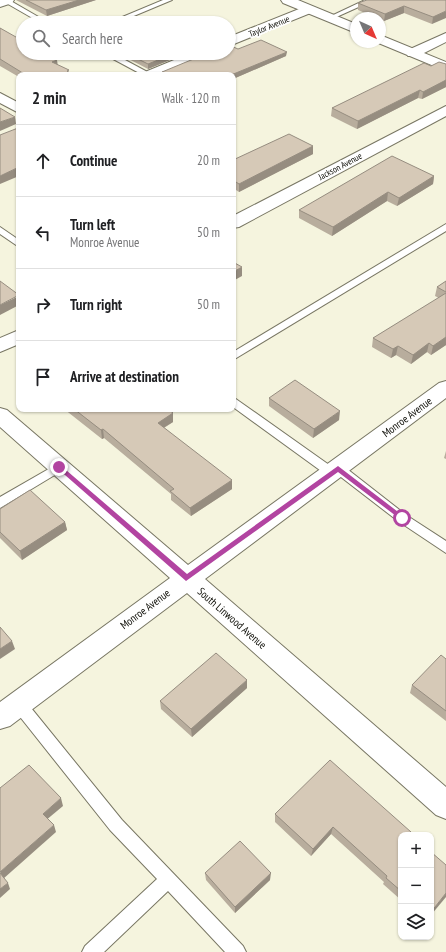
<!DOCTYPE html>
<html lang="en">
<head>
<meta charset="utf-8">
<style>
	:root { --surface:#fff; --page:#f2f2f2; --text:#202124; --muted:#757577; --line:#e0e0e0 }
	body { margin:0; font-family:"PT Sans Narrow",sans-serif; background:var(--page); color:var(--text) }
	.controls { position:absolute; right:12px; bottom:12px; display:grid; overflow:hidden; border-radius:8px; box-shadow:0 1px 3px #0004 }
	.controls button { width:36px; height:36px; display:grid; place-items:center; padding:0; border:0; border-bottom:1px solid var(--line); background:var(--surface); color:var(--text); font:20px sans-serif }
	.compass { position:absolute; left:350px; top:12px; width:36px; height:36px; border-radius:50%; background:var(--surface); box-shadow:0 1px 3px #0004; rotate:136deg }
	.stop { position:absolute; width:12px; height:12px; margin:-9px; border:3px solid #b244a1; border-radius:50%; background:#fff }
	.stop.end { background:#b244a1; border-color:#fff; box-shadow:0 1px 4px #0008 }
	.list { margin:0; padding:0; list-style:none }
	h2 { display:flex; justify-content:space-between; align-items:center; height:52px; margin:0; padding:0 16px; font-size:17px }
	h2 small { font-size:13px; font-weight:400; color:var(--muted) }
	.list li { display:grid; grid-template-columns:26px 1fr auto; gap:12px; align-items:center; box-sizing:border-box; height:72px; padding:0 16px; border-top:1px solid var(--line) }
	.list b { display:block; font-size:15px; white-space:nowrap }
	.list p { margin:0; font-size:13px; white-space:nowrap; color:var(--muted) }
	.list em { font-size:13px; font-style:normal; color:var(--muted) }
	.icon { flex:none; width:22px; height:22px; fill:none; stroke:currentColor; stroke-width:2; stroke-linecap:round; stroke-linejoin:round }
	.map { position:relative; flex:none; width:446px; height:952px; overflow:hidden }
	.search { position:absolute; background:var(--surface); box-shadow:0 1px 3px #0004; left:16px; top:16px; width:220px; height:44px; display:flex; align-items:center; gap:10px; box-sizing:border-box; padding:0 14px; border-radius:22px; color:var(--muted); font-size:15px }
	.panel { position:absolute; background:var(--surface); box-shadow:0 1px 3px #0004; left:16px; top:72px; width:220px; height:340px; border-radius:8px }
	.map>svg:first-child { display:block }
</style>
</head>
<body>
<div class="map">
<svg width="446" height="952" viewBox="0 0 446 952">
	<rect width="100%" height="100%" fill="#f5f4de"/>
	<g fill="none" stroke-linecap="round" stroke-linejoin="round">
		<defs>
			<g id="lane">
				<polygon points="1,0 9,0 49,23 41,23"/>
				<polygon points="163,0 172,0 117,23 108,23"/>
				<polygon points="365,0 374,0 332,19 327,18"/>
				<polygon points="102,53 112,53 153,75 143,75"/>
				<polygon points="446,224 446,231 233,360 233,352"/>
				<polygon points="0,227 19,240 19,247 0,234"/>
				<polygon points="233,397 332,467 338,464 342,465 406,515 446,541 446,553 398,521 337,474 332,477 328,476 233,407"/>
				<polygon points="59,463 63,464 65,467 63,470 0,508 0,497"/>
				<polygon points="18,697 23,698 122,820 243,946 246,952 225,952 168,891 104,952 82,952 85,946 157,879 110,830 13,708 11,703 13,698"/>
			</g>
			<g id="street">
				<polygon points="0,0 14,0 12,3 0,7"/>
				<polygon points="309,5 315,9 313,12 229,46 229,37"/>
				<polygon points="446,33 446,42 418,56 408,56 406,53 408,50"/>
				<polygon points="191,53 210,53 208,56 162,75 143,75 145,72"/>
				<polygon points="0,93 19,103 19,113 0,103"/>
				<polygon points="446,106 446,116 239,227 233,228 233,216"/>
				<polygon points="19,330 19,344 0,352 0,338"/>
				<polygon points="446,381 446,398 205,579 446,787 446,819 436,815 187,593 10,726 0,729 0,702 170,578 0,427 0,408 7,410 188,565 439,383"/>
			</g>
			<g id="secondary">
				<polygon points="281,0 298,0 356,24 356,33 283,3"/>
				<polygon points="380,35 446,62 446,71 376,42 380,42"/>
			</g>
		</defs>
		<use href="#lane" stroke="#787663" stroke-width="2"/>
		<use href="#street" stroke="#787663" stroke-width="2"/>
		<use href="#secondary" stroke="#787663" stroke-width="2"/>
		<use href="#lane" fill="#fff" fill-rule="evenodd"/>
		<use href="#street" fill="#fff" fill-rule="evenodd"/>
		<use href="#secondary" fill="#fff" fill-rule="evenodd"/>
	</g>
	<g fill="#b8ad9d">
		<polygon points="16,0 96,0 47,16"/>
		<polygon points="446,0 432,24 404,13 384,21 380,19 380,18 377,18 358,10 358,3"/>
		<polygon points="0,28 58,65 73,75 19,75 19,77 0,66"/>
		<polygon points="238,49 286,56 233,79 233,75 163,75 162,72"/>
		<polygon points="117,53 187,53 148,69"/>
		<polygon points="446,64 446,87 422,99 418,98 357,129 331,116 332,108 431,66"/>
		<polygon points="313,146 313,154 239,192 233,188 233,160"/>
		<polygon points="434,176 433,184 397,206 387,201 332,236 299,218 299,210"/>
		<polygon points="446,281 446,345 431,355 427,352 411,364 396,355 391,358 372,347 373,338 439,298 435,296 437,287"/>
		<polygon points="269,398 339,420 313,438 269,406"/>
		<polygon points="64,409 168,409 173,422 164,428 232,489 191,516 171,500 171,494 104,438 102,439"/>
		<polygon points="446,451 446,459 444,458"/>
		<polygon points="0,509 65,522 67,530 22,560 0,538"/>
		<polygon points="446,659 446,721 410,693 412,685"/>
		<polygon points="247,688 192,737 161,709 160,701"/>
		<polygon points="275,814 411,832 410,834 401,835 401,900 383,884 384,882 331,834 311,856 275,822"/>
		<polygon points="205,873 270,880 235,913 206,880"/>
	</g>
	<g fill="#968d80">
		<polygon points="79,0 96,0 47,16 46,10"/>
		<polygon points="404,6 404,13 384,21 385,14"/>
		<polygon points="446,11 446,18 432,24 433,17"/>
		<polygon points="287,52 286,56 233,79 233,75 231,75"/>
		<polygon points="176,53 187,53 148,69 148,64"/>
		<polygon points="57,60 58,67 52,62"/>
		<polygon points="446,80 446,87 422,99 423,92"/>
		<polygon points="420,90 418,98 357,129 358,121"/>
		<polygon points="15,117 16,124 0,131 0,122"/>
		<polygon points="313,146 313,154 239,192 239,184"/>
		<polygon points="19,167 19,176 0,184 0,176"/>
		<polygon points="434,176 433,184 397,206 399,198"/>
		<polygon points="388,192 387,201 332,236 333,227"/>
		<polygon points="242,267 242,276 233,281 233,272"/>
		<polygon points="19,296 19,305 0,315 0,305"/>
		<polygon points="446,337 446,345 431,355 433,346"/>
		<polygon points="429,343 427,352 411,364 413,355"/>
		<polygon points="398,346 396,355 391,358 393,349"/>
		<polygon points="340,411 339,420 313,438 314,429"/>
		<polygon points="173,413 173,422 158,431 158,423"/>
		<polygon points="103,429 104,438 102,439 101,430"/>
		<polygon points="232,480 232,489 191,516 190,508"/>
		<polygon points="65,522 67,530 22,560 20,551"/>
		<polygon points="12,641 15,649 0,659 0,649"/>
		<polygon points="247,680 247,688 192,737 191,729"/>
		<polygon points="61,798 63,806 45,821 43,814"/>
		<polygon points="54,825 56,832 3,879 0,872"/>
		<polygon points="333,827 331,834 311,856 313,849"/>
		<polygon points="271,873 270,880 235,913 235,907"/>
		<polygon points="8,883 10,889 0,898 0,889"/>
		<polygon points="446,893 446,897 431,915 431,912"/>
	</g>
	<g fill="#d6c9b7" stroke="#968d80">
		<polygon points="26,0 79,0 46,10"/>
		<polygon points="367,0 446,0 446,11 433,17 404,6 385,14 358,3"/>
		<polygon points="0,28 23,41 23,53 45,53 57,60 52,62 69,70 67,71 73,75 26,75 0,59"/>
		<polygon points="261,40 287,52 231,75 169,75 162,72 208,53 229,53 229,45 238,49"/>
		<polygon points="126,53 176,53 148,64"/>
		<polygon points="439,62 446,64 446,80 423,92 420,90 358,121 332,108 424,63 431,66"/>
		<polygon points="0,108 15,117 0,122"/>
		<polygon points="19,122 19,167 0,176 0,135 18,128"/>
		<polygon points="289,134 313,146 239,184 233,180 233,160"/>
		<polygon points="392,156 434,176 399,198 388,192 333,227 299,210"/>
		<polygon points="233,262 242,267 233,272"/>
		<polygon points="0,281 19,295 0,305"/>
		<polygon points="446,281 446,292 437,287"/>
		<polygon points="446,293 446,337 433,346 429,343 413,355 398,346 393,349 373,338"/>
		<polygon points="295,380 340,411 314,429 269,398"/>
		<polygon points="74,409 168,409 173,413 158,423 232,480 190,508 170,491 174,489 103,429 101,430"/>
		<polygon points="30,490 65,522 20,551 0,532 0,509"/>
		<polygon points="0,627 12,641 0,649"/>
		<polygon points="216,653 247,680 191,729 160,701"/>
		<polygon points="441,655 446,659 446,711 412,685"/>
		<polygon points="330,760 411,832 410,834 411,835 401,835 401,891 386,878 387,876 333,827 313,849 275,814"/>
		<polygon points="29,765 61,798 43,814 54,825 0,872 0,788"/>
		<polygon points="240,841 271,873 235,907 205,873"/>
		<polygon points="431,852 446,865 446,893 431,912"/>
		<polygon points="0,873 8,883 0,889"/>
	</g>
	<polygon fill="#b244a1" points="59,464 187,574 338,466 406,518 405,519 400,519 338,472 186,581 57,468 56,467"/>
	<g text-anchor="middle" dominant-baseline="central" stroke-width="3.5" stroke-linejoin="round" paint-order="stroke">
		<g font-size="9" fill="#0c0c05" stroke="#fff">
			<text transform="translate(269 26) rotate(-22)">Taylor Avenue</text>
			<text transform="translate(340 166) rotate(-28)">Jackson Avenue</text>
		</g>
		<g font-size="11" fill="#0c0c05" stroke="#fff">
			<text transform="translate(407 417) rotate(-37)">Monroe Avenue</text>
			<text transform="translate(145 609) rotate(-37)">Monroe Avenue</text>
			<text transform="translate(232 618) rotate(41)">South Linwood Avenue</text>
		</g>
	</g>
</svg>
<div class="controls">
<button>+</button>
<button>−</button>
<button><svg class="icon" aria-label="layers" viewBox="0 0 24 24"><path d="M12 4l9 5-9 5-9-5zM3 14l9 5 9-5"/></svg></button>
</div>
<svg class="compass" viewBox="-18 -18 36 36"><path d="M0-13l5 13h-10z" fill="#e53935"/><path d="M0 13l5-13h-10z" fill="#757577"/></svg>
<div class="stop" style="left:402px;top:518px"></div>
<div class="stop end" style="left:59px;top:467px"></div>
<div class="search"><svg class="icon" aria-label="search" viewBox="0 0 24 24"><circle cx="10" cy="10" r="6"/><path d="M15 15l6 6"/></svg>Search here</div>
<section class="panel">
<h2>2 min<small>Walk · 120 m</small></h2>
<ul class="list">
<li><svg class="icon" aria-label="ahead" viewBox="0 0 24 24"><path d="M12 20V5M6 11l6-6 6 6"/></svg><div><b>Continue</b></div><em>20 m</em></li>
<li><svg class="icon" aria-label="left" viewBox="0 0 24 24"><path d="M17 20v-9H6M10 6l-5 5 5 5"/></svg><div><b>Turn left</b><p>Monroe Avenue</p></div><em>50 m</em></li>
<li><svg class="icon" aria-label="right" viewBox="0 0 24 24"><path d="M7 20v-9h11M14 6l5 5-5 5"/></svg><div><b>Turn right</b></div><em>50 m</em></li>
<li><svg class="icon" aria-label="arrive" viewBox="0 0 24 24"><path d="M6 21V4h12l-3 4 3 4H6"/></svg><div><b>Arrive at destination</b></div></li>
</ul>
</section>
</div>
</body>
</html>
